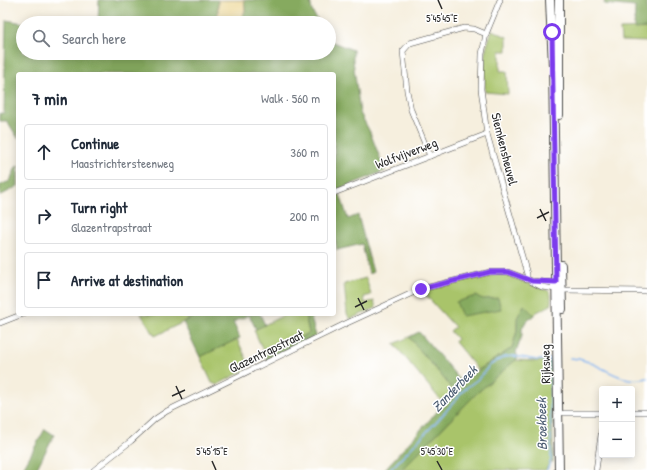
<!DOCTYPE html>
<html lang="en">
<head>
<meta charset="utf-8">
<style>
	:root { --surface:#fff; --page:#f2f2f3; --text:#1f2937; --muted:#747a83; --line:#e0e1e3 }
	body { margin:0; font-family:"Patrick Hand",sans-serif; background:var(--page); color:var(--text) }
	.controls { position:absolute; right:12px; bottom:12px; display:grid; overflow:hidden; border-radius:4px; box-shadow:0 2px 10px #0003 }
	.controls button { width:36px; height:36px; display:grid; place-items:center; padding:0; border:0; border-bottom:1px solid var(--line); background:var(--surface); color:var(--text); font:20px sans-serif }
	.stop { position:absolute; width:12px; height:12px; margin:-9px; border:3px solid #7c3aed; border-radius:50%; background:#fff }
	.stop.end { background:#7c3aed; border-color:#fff; box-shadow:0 1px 4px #0008 }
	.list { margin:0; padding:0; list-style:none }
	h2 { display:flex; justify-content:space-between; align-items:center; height:52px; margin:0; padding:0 16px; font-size:17px }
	h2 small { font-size:13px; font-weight:400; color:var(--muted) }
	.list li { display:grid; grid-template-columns:26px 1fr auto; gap:12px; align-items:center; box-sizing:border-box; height:56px; margin:0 8px 8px; padding:0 8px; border:1px solid var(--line); border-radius:4px }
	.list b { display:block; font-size:15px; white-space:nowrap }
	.list p { margin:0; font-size:13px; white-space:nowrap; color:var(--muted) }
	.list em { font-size:13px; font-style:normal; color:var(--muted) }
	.icon { flex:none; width:22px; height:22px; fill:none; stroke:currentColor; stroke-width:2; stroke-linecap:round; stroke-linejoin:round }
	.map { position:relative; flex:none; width:647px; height:470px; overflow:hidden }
	.search { position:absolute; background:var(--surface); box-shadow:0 2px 10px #0003; left:16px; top:16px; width:320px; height:44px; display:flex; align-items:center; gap:10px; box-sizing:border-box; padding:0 14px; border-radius:22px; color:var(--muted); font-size:15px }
	.panel { position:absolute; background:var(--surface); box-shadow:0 2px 10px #0003; left:16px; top:72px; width:320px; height:244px; border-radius:4px }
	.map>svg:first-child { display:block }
</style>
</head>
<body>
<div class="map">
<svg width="647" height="470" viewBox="0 0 647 470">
	<rect width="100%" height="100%" fill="#fff"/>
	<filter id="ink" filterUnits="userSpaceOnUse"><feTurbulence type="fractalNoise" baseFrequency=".025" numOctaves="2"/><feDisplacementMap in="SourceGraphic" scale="8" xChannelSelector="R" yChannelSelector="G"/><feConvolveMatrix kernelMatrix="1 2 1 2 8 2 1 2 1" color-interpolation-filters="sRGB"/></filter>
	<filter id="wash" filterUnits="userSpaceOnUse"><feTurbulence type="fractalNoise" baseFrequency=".012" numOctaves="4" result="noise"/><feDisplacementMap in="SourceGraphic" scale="16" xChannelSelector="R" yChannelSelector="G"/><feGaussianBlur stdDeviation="0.9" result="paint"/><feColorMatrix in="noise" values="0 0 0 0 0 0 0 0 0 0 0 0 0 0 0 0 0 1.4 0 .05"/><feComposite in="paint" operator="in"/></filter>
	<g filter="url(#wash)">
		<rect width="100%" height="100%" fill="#f6efde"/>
		<g fill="#a9c46a" stroke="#6a784a">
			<polygon points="647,28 647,42 621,41 620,29"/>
			<polygon points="492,30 507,37 507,51 500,51 500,71 507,71 508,94 485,92 484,69 485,52"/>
			<polygon points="499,274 508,276 549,291 551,295 551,305 537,312 534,315 524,306 517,323 517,331 512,348 478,370 455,342 457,339 450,331 455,327 423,292 459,281"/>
			<polygon points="366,278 371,295 364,297 365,303 374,301 376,308 350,319 347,314 344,284"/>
			<polygon points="141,314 200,314 155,336"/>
			<polygon points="286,314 305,314 309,333 265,355 254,330"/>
			<polygon points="409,337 455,391 443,403 394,344"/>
			<polygon points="237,339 249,364 244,366 245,370 217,385 212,383 200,357"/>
			<polygon points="515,360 552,362 553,462 550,462 546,470 401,470 477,393"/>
		</g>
		<g fill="#86aa5e" stroke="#586a44">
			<polygon points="99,0 218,0 218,15 221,23 98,23"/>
			<polygon points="244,0 310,0 312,11 319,23 238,23 245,11"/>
			<polygon points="605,0 647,0 647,28 634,29 635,7 604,4"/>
			<polygon points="6,20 23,23 23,53 329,53 329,39 330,41 353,50 353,60 360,113 370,132 385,171 334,191 334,74 18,74 18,138 7,121 0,121 0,113 4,113"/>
			<polygon points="18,166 18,186 0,196 0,185 10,181 16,167"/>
			<polygon points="340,194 348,219 358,215 373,272 369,274 362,244 337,250 334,233 334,197"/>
			<polygon points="476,296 483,299 498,298 501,309 462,316 456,302"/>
			<polygon points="524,305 534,315 525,323 522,329 522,336 516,352 518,358 477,393 401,470 384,470 455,392 409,337 419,332 460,380 470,371 473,374 512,348 517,331 517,318"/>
			<polygon points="200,314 260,314 265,325 256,329 249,315 233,322 240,338 200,357 183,322"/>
			<polygon points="305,314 310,314 316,336 267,360 265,355 309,333"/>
			<polygon points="45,429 54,435 36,470 22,470"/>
		</g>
		<polygon fill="#eeda9e" stroke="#8c8264" points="218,0 244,0 245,11 238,23 221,23 218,15"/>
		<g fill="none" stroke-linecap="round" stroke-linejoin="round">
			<g stroke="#87b8f3" stroke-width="1.5">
				<path d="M570,358c30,1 46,28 77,20"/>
				<polyline points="550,359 550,371"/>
				<polyline points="390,470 439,419 466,388 478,379 490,365 504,357 514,356 537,360 551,359"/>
				<polyline points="547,470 551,460 550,376"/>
			</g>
		</g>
	</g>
	<g filter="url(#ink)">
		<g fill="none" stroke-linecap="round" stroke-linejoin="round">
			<defs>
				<g id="minor">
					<polyline points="500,0 486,34 482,54 481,89 487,134 527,274 527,280"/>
					<polyline points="430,156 411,110 407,91 403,51 410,43 464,28 474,29 486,34"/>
					<polyline points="334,193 487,134"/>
					<polyline points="532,282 542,287 556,289"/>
					<polyline points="562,290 647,291"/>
					<polyline points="0,323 23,314"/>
					<polyline points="632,412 647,412"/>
					<polyline points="564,413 602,413"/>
					<polyline points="94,470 131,441 155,419 167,411 347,323 421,289 490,272 508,272 532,281 556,283"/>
					<polyline points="596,470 602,428"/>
				</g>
				<g id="primary">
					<polyline points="550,0 553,67 559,470"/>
					<polyline points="559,115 559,0"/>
					<polyline points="561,265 562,309"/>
				</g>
			</defs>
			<use href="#minor" stroke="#494846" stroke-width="6"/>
			<use href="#primary" stroke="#494846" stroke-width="10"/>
			<use href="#minor" stroke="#fff" stroke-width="5"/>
			<use href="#primary" stroke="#fff" stroke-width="8"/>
		</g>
	</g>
	<g fill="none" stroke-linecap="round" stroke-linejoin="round" filter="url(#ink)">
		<polyline stroke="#7c3aed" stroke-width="5" points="421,289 490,272 508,272 532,281 556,282 552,32"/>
	</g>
	<path fill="none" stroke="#2b2b2b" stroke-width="1.5" d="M438,0l4,9M540,209l6,12M537,218l12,-6M358,298l6,12M355,307l12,-6M176,386l6,13M172,396l13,-6M212,461l4,9M437,461l5,9"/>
	<g text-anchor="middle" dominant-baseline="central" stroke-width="3" stroke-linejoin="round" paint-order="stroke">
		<g font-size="13" fill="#2b2b2b" stroke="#fff">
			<text transform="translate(505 149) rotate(76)">Siemkensheuvel</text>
			<text transform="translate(406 153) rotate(-21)">Wolfvijverweg</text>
			<text transform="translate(266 351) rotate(-26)">Glazentrapstraat</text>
			<text transform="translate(545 364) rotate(-91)">Rijksweg</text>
		</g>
		<g font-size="14" font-style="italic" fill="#4b5c71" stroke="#fff">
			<text transform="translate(454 388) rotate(-46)">Zanderbeek</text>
			<text transform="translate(541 424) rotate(-91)">Broekbeek</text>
		</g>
	</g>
	<g font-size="10" text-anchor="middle" fill="#2b2b2b" stroke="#fff" stroke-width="3" stroke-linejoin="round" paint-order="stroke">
		<text x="442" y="22">5°45'45"E</text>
		<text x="212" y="455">5°45'15"E</text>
		<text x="437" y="455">5°45'30"E</text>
	</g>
</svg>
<div class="controls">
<button>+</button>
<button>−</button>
</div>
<div class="stop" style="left:552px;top:32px"></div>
<div class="stop end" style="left:421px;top:289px"></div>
<div class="search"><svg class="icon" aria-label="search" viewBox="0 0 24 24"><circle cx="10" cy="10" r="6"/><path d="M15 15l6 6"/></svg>Search here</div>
<section class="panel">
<h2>7 min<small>Walk · 560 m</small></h2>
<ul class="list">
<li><svg class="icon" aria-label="ahead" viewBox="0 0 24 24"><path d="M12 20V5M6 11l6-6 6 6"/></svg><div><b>Continue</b><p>Maastrichtersteenweg</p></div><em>360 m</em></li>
<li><svg class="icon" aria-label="right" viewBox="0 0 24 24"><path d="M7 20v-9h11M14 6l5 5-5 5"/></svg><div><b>Turn right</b><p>Glazentrapstraat</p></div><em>200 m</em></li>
<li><svg class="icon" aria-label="arrive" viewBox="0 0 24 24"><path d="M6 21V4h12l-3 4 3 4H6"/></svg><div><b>Arrive at destination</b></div></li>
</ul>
</section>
</div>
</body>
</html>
